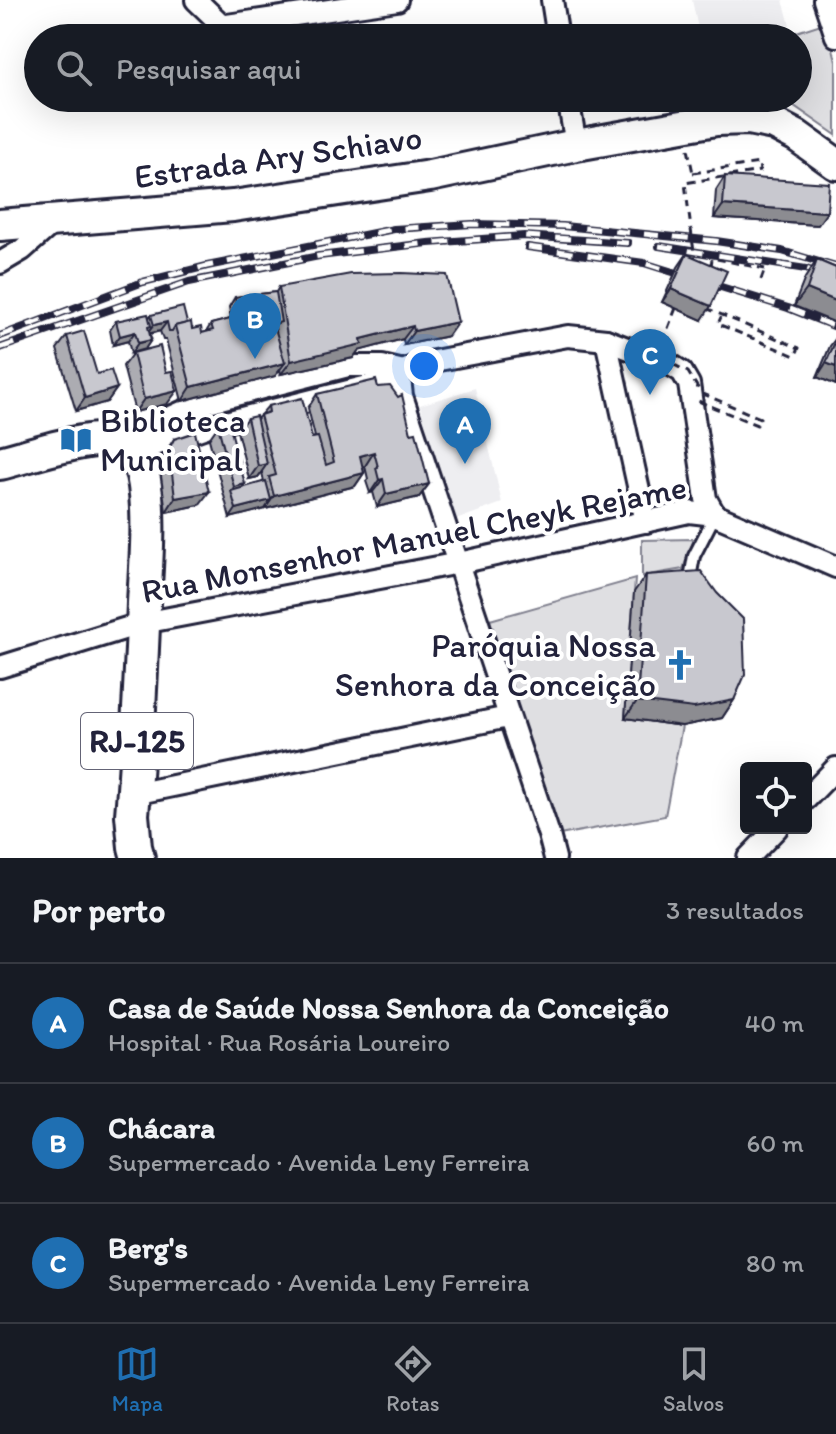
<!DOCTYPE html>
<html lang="pt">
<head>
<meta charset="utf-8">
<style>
	:root { --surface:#171b24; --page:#20242c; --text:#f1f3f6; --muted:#9ea1a6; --line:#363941; --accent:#1f6fb2 }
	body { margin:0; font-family:Itim,sans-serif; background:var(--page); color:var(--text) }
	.controls { position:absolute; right:24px; bottom:24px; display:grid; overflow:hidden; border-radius:8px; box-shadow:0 8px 32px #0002 }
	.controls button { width:72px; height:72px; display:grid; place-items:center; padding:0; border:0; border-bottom:2px solid var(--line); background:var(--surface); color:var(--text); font:40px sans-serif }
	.you { position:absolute; left:424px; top:366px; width:28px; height:28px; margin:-20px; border:6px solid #fff; border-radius:50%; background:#1a73e8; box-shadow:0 0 0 12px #1a73e833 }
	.badge { display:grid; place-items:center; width:52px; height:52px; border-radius:50%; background:var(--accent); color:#fff; font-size:26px; font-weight:700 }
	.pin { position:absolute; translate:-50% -66px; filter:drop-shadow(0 2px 4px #0008) }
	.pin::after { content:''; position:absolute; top:42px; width:28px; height:24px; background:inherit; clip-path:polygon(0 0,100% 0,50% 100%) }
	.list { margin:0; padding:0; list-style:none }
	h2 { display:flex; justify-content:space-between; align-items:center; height:104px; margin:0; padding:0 32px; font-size:34px }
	h2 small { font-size:26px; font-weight:400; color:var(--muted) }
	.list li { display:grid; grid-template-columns:52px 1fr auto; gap:24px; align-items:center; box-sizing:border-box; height:120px; padding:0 32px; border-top:2px solid var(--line) }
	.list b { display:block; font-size:30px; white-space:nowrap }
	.list p { margin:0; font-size:26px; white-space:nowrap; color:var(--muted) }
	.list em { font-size:26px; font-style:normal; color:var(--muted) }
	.icon { flex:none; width:44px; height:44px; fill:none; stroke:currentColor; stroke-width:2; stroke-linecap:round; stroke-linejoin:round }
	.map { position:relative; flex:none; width:836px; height:858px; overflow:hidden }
	.search { position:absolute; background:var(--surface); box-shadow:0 8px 32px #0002; left:24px; right:24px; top:24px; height:88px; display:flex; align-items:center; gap:20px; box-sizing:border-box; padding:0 28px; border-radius:44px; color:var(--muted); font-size:30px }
	.sheet { height:464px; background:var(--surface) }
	nav { display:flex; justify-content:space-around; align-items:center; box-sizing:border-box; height:112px; border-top:2px solid var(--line); background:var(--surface); font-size:22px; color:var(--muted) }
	nav a { display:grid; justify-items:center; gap:4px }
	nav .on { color:var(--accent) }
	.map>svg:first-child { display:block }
</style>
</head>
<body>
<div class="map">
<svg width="836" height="858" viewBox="0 0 836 858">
	<rect width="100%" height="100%" fill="#fff"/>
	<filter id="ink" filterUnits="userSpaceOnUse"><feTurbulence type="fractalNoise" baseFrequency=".0125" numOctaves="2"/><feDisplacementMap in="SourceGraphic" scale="16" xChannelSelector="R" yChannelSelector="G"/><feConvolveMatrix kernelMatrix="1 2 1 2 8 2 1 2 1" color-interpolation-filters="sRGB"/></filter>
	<g filter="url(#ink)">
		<g fill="#eeeef1">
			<polygon points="692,0 783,0 790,25 746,38 700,38"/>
			<polygon points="475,388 502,503 453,521 420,405"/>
		</g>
		<g fill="#dfdfe2" stroke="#80808e" stroke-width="2">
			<polygon points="827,22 836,61 836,135 787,101 741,98 798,98 798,38 778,38"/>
			<polygon points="694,539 683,569 642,576 642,540"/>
			<polygon points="635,579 625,718 682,726 665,816 559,835 490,620"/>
		</g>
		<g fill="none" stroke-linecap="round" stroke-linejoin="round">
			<defs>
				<g id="lane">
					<polyline points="714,98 715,118"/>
					<polyline points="689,584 694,556 715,515"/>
				</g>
				<g id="street">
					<polyline points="196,0 222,25 227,25 397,0"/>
					<polyline points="552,0 558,38"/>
					<polyline points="824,0 836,36"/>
					<polyline points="568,98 576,145"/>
					<polyline points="0,263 22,250 55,221"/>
					<polyline points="606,340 646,522"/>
					<polyline points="400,378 402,396 549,835 555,858"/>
					<path d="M128,449c21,-24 54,-39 84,-48l136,-35h34l22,5"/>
					<polyline points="132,453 206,427 400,378 404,371 410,368 434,361 568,336 606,340 671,365 682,372 689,384 706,499 715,515"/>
					<polyline points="0,667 143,623 459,563 689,512 715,515 836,567"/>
					<polyline points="134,794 508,717"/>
					<polyline points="806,799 836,768"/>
					<polyline points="748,858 777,828"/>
				</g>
				<polyline id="secondary" points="0,225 233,206 430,176 576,145 716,120 749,119 774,124 797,136 836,164"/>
				<path id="primary" d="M0,463c26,-6 96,-31 119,-21 12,5 21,21 24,33 8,35 3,91 1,128 -3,71 -6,142 -12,212l3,32 3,11"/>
			</defs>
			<use href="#lane" stroke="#22223b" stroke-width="16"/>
			<use href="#street" stroke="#22223b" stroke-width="26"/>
			<use href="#secondary" stroke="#22223b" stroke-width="36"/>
			<use href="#primary" stroke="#22223b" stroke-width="38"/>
			<g stroke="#22223b" stroke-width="3" stroke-dasharray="8 6" stroke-linecap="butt">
				<polyline points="688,149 693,173"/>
				<polyline points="761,280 765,269"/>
				<polyline points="706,308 799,348 795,356 718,324 721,317"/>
			</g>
			<use href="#lane" stroke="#fff" stroke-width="10"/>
			<use href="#street" stroke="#fff" stroke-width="20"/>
			<use href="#secondary" stroke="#fff" stroke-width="30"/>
			<use href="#primary" stroke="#fff" stroke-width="32"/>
			<defs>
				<g id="rail">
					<polyline points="659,246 806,269 836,279"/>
					<polyline points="528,247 644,263 788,308 836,327"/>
					<polyline points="0,336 143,282 207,266 394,229 472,224 563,226 716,241 782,251 836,267"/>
					<polyline points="0,348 189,282 319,256 428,243 524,236 628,243"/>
				</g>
			</defs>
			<use href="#rail" stroke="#22223b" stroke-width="8"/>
			<use href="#rail" stroke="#fff" stroke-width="5" stroke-dasharray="15" stroke-linecap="butt"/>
			<g stroke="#22223b" stroke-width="3" stroke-dasharray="8 6" stroke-linecap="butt">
				<polyline points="693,173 759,163 760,171 685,183 695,260"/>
				<polyline points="711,267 712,258 765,269"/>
				<polyline points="676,308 657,356 688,372 701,393 760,418 757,425 698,401"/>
			</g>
		</g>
		<g fill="#acacb2" stroke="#22223b" stroke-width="2">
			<polygon points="725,176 818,225 714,218 716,190"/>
			<polygon points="687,254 702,320 662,302 678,267"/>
			<polygon points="817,260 836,268 836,323 794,306 805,278"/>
			<polygon points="279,287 448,336 404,345 403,339 358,351 353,358 281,374 280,369 275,376 182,401 166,340 163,340 160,331 150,334 151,340 145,349 131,353 128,341 113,345 110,330 116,321 149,317 151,315 187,323 192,329 202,333 206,332 211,324 231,319 229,307 235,297 276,292"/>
			<polygon points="67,336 97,374 117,388 107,402 76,411 57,349"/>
			<polygon points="836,338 836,385 817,377 830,346"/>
			<polygon points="133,353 167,404 135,412 123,366"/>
			<polygon points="378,387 411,433 429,484 419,497 377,507 373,492 370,493 366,481 368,479 365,466 363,466 364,473 355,486 230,518 209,439 218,426 242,488 264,482 262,472 258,477 249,479 237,431 247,418 257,419 268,406 312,438 315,437 308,408 317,394"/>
			<polygon points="174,439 199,505 166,512 159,462"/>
			<polygon points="646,575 734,700 722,718 682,726 625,718 634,592"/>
		</g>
		<g fill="#8c8c91" stroke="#22223b" stroke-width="2">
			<polygon points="723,205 827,212 818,225 714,218"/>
			<polygon points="671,289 711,306 702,320 662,302"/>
			<polygon points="807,289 836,301 836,323 794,306"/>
			<polygon points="167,322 160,331 147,334 154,325"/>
			<polygon points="458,322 448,336 404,345 414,331"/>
			<polygon points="413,326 403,339 358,351 353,358 281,374 291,361 361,339"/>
			<polygon points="135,332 128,341 113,345 120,336"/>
			<polygon points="151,340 145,349 131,353 138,343"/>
			<polygon points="285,363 275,376 182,401 191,387"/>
			<polygon points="826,363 836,367 836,385 817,377"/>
			<polygon points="117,388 107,402 76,411 85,398"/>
			<polygon points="177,391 167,404 135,412 144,399"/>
			<polygon points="374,452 365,466 351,469 360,456"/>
			<polygon points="267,464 258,477 249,479 258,466"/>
			<polygon points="364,473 355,486 265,509 274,496"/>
			<polygon points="383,479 373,492 370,493 379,480"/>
			<polygon points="245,484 236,497 231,491 234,487"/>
			<polygon points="429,484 419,497 377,507 386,494"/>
			<polygon points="209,492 199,505 166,512 175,498"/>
			<polygon points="271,500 265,509 230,518 236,509"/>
			<polygon points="734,700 722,718 682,726 625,718 637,701"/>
		</g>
		<g fill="#c8c8cf" stroke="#22223b" stroke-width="2">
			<polygon points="725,176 829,183 827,212 723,205"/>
			<polygon points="687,254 727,271 711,306 671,289"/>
			<polygon points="817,260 836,268 836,301 807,289"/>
			<polygon points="401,273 447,275 458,322 414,331 413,326 361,339 362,344 291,361 279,287 351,274"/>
			<polygon points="276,292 281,322 274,324 273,321 245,328 242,316 239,317 235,297"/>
			<polygon points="183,307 187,323 175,326 172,331 169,331 167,322 154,325 151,315"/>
			<polygon points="148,314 151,326 148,327 151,340 138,343 135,332 120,336 116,321"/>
			<polygon points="242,316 245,328 273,321 285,363 191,387 175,326 191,322 192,329 201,327 202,333 213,330 211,324"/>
			<polygon points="84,331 97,374 111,370 117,388 85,398 67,336"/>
			<polygon points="836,340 836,367 826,363"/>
			<polygon points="160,346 166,372 172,371 177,391 144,399 133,353"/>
			<polygon points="376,380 378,387 390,386 398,397 402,395 411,433 416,432 429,484 386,494 383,479 379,480 376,468 378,467 374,452 360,456 364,473 274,496 269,477 276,475 260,415 269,412 268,406 302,398 312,438 318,437 326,465 334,462 317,394"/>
			<polygon points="256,416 267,464 258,466 247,418"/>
			<polygon points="229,423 245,484 234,487 218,426"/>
			<polygon points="195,432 209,492 175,498 169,449 174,439"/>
			<polygon points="266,481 271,500 236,509 231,491"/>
			<polygon points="701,571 717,593 743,619 745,675 734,700 694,708 637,701 646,575"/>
		</g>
	</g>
	<defs>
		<symbol id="library-bare" viewBox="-9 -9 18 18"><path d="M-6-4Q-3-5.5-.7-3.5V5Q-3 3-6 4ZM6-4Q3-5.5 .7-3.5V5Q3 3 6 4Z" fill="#1f6fb2" stroke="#fff" stroke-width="2.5" paint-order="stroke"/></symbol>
		<symbol id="church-bare" viewBox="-9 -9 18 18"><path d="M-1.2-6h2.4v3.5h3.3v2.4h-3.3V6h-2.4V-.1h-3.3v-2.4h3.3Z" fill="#1f6fb2" stroke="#fff" stroke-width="2.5" paint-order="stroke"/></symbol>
	</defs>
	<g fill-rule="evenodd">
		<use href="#library-bare" x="54" y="418" width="44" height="44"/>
		<use href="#church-bare" x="658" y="643" width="44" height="44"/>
	</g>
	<g text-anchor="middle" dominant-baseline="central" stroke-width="8" stroke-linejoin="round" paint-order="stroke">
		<rect fill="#fff" stroke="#646476" stroke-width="2" x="81" y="713" width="112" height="56" rx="6"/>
		<g font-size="32" font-weight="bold" fill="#22223b">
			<text x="137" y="741">RJ-125</text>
		</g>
		<g font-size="34" fill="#22223b" stroke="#fff">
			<text transform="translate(278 157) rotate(-8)">Estrada Ary Schiavo</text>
			<text transform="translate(414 539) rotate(-11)">Rua Monsenhor Manuel Cheyk Rejame</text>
		</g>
		<g font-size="34" fill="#22223b" stroke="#fff" text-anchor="start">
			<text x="100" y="420">Biblioteca<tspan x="100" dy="39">Municipal</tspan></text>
			<text x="656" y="645" text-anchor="end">Paróquia Nossa<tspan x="656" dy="39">Senhora da Conceição</tspan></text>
		</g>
	</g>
</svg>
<div class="controls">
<button><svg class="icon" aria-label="locate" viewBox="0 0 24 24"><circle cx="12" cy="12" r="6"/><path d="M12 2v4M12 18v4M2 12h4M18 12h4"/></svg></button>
</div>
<div class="you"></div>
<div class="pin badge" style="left:465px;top:464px">A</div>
<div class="pin badge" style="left:255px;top:359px">B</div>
<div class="pin badge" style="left:650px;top:395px">C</div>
<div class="search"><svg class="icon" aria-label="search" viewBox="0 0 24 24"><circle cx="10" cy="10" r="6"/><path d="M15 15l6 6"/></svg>Pesquisar aqui</div>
</div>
<section class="sheet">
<h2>Por perto<small>3 resultados</small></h2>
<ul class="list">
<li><span class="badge">A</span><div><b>Casa de Saúde Nossa Senhora da Conceição</b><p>Hospital · Rua Rosária Loureiro</p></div><em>40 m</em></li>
<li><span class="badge">B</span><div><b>Chácara</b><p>Supermercado · Avenida Leny Ferreira</p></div><em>60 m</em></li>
<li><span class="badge">C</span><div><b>Berg's</b><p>Supermercado · Avenida Leny Ferreira</p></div><em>80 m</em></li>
</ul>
</section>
<nav>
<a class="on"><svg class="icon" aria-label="map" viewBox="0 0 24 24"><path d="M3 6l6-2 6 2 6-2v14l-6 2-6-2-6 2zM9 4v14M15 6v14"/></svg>Mapa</a>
<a><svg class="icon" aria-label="directions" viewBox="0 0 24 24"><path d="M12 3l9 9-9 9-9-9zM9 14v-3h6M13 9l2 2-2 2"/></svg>Rotas</a>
<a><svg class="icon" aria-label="saved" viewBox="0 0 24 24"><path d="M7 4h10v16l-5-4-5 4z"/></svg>Salvos</a>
</nav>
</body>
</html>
